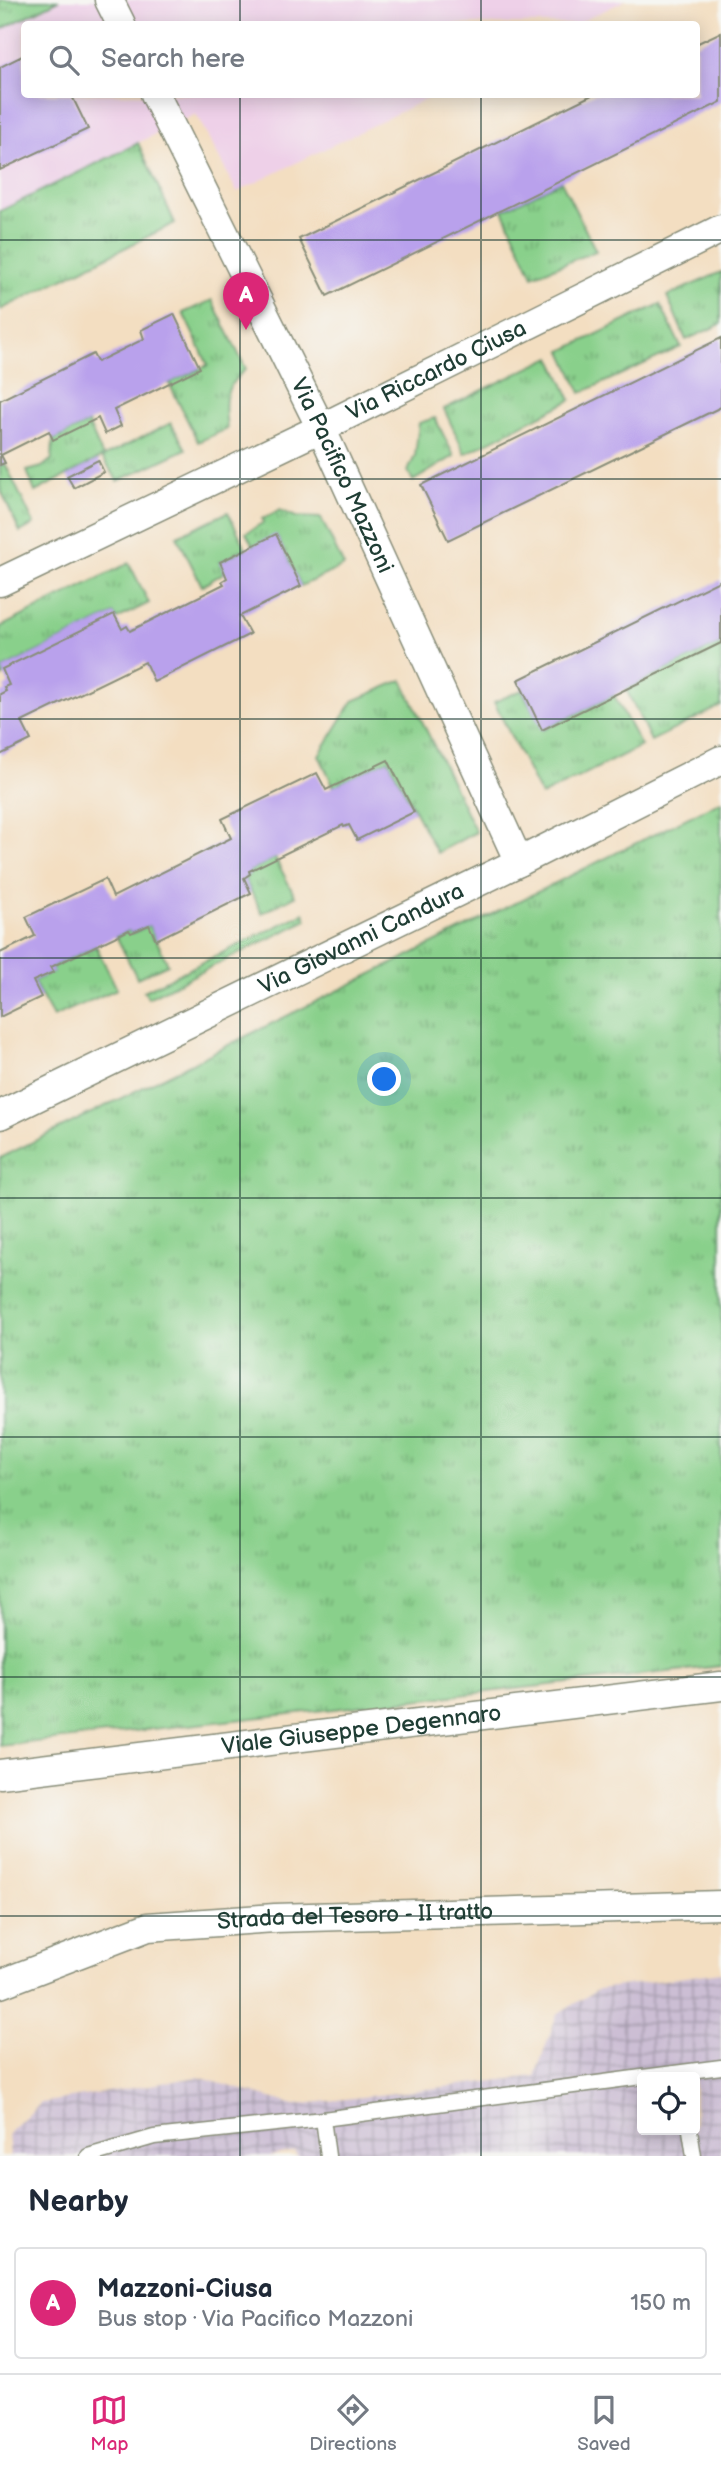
<!DOCTYPE html>
<html lang="en">
<head>
<meta charset="utf-8">
<style>
	:root { --surface:#fff; --page:#f6f6f7; --text:#1f2937; --muted:#747a83; --line:#e0e1e3; --accent:#db2777 }
	body { margin:0; font-family:"Balsamiq Sans",sans-serif; background:var(--page); color:var(--text) }
	.controls { position:absolute; right:21px; bottom:21px; display:grid; overflow:hidden; border-radius:7px; box-shadow:0 4px 18px #0003 }
	.controls button { width:63px; height:63px; display:grid; place-items:center; padding:0; border:0; border-bottom:2px solid var(--line); background:var(--surface); color:var(--text); font:35px sans-serif }
	.you { position:absolute; left:385px; top:1080px; width:24px; height:24px; margin:-18px; border:5px solid #fff; border-radius:50%; background:#1a73e8; box-shadow:0 0 0 10px #1a73e833 }
	.badge { display:grid; place-items:center; width:46px; height:46px; border-radius:50%; background:var(--accent); color:#fff; font-size:23px; font-weight:700 }
	.pin { position:absolute; translate:-50% -58px; filter:drop-shadow(0 2px 4px #0008) }
	.pin::after { content:''; position:absolute; top:37px; width:24px; height:21px; background:inherit; clip-path:polygon(0 0,100% 0,50% 100%) }
	.list { margin:0; padding:0; list-style:none }
	h2 { display:flex; justify-content:space-between; align-items:center; height:91px; margin:0; padding:0 28px; font-size:30px }
	h2 small { font-size:23px; font-weight:400; color:var(--muted) }
	.list li { display:grid; grid-template-columns:46px 1fr auto; gap:21px; align-items:center; box-sizing:border-box; height:112px; margin:0 14px 14px; padding:0 14px; border:2px solid var(--line); border-radius:7px }
	.list b { display:block; font-size:26px; white-space:nowrap }
	.list p { margin:0; font-size:23px; white-space:nowrap; color:var(--muted) }
	.list em { font-size:23px; font-style:normal; color:var(--muted) }
	.icon { flex:none; width:38px; height:38px; fill:none; stroke:currentColor; stroke-width:2; stroke-linecap:round; stroke-linejoin:round }
	.map { position:relative; flex:none; width:721px; height:2156px; overflow:hidden }
	.search { position:absolute; background:var(--surface); box-shadow:0 4px 18px #0003; left:21px; right:21px; top:21px; height:77px; display:flex; align-items:center; gap:18px; box-sizing:border-box; padding:0 24px; border-radius:7px; color:var(--muted); font-size:26px }
	.sheet { height:217px; background:var(--surface) }
	nav { display:flex; justify-content:space-around; align-items:center; box-sizing:border-box; height:98px; border-top:2px solid var(--line); background:var(--surface); font-size:19px; color:var(--muted) }
	nav a { display:grid; justify-items:center; gap:4px }
	nav .on { color:var(--accent) }
	.map>svg:first-child { display:block }
</style>
</head>
<body>
<div class="map">
<svg width="721" height="2156" viewBox="0 0 721 2156">
	<defs>
		<pattern id="industrial-grid" width="8" height="8" patternUnits="userSpaceOnUse" patternTransform="scale(1.75)"><rect width="8" height="8" fill="#ccbed4"/><path d="M0 4h8M4 0v8" fill="none" stroke="#a59cad"/></pattern>
		<pattern id="grass-tufts" width="24" height="20" patternUnits="userSpaceOnUse" patternTransform="scale(1.75)"><rect width="24" height="20" fill="#89d08b"/><path d="M3 7l-1-3M5 7V3M7 7l1-3M15 17l-1-3M17 17v-4M19 17l1-3" fill="none" stroke="#6faa72"/></pattern>
	</defs>
	<rect width="100%" height="100%" fill="#f6f6f2"/>
	<filter id="ink" filterUnits="userSpaceOnUse"><feTurbulence type="fractalNoise" baseFrequency=".0143" numOctaves="2"/><feDisplacementMap in="SourceGraphic" scale="14" xChannelSelector="R" yChannelSelector="G"/><feConvolveMatrix kernelMatrix="1 2 1 2 8 2 1 2 1" color-interpolation-filters="sRGB"/></filter>
	<filter id="wash" filterUnits="userSpaceOnUse"><feTurbulence type="fractalNoise" baseFrequency=".00686" numOctaves="4" result="noise"/><feDisplacementMap in="SourceGraphic" scale="28" xChannelSelector="R" yChannelSelector="G"/><feGaussianBlur stdDeviation="1.57" result="paint"/><feColorMatrix in="noise" values="0 0 0 0 0 0 0 0 0 0 0 0 0 0 0 0 0 1.4 0 .05"/><feComposite in="paint" operator="in"/></filter>
	<g filter="url(#wash)">
		<rect width="100%" height="100%" fill="#f3dec1"/>
		<polygon fill="#eed0e8" points="59,0 626,0 576,24 24,24 24,94 434,95 237,192 196,114 0,211 0,30"/>
		<path fill="url(#industrial-grid)" fill-rule="evenodd" d="M721,1972v184h-424l-1,-5 -27,5h-259l-2,-22 33,-31 157,-26 97,28 240,-29 22,-62 42,-25zM642,2077h53v53h-53z"/>
		<g fill="url(#grass-tufts)" stroke="#548660" stroke-width="2">
			<polygon points="0,0 59,0 0,30"/>
			<polygon points="138,143 175,223 0,310 0,211"/>
			<polygon points="561,181 596,251 533,276 503,210"/>
			<polygon points="721,272 721,324 686,340 667,296"/>
			<path d="M212,300l34,69c-24,19 -22,34 -19,60l-29,13 -29,-59 39,-18 -25,-52z"/>
			<polygon points="660,304 681,347 581,393 562,351"/>
			<polygon points="551,357 571,400 465,454 444,409"/>
			<polygon points="435,418 454,456 413,481 408,471 415,456 419,423"/>
			<polygon points="88,423 103,457 171,423 186,449 118,481 102,457 35,492 27,471 42,467 52,459 53,440"/>
			<polygon points="5,463 34,524 20,532 0,488 0,465"/>
			<polygon points="280,510 296,517 321,518 344,566 301,586 276,535 253,546 246,533 264,522 262,519"/>
			<polygon points="228,512 246,549 220,562 225,572 202,586 177,536"/>
			<polygon points="129,563 149,603 117,619 114,614 2,669 5,675 0,678 0,627"/>
			<polygon points="721,643 721,706 651,741 626,689"/>
			<polygon points="402,680 476,832 437,853 388,760 334,787 319,755 353,701"/>
			<polygon points="522,690 543,730 614,695 641,746 541,796 494,702"/>
			<polygon points="721,801 721,1666 0,1746 0,1158"/>
			<polygon points="275,858 295,896 262,913 244,878 249,874 249,871"/>
			<polygon points="304,913 307,920 148,998 144,991"/>
			<polygon points="149,925 168,964 137,978 116,936 129,930 132,933"/>
			<polygon points="96,946 117,989 53,1017 33,981 53,972 51,967"/>
		</g>
		<g id="blocks">
			<g fill="#b9a1ec">
				<polygon points="721,32 721,102 327,296 299,239 594,94 696,94 696,44"/>
				<polygon points="24,55 24,94 71,94 88,129 0,170 0,67"/>
				<polygon points="174,314 200,368 114,410 121,426 105,434 98,418 53,440 49,431 1,455 5,463 0,465 0,400 93,354 97,362 144,339 141,330"/>
				<polygon points="721,338 721,407 448,540 421,485"/>
				<polygon points="98,460 104,472 74,488 67,476"/>
				<polygon points="276,534 301,586 240,616 250,634 154,682 145,662 22,722 31,740 0,755 0,694 6,691 4,687 9,685 2,669 114,614 122,629 127,626 130,631 224,584 222,581 227,578 220,562"/>
				<polygon points="721,580 721,643 542,730 518,680"/>
				<polygon points="388,760 414,812 357,840 349,825 344,827 343,825 249,871 250,874 244,878 251,893 156,940 149,925 131,933 129,930 51,967 54,972 33,981 41,997 0,1017 0,953 35,936 26,917 105,879 113,897 231,838 222,819 317,773 326,790"/>
			</g>
		</g>
	</g>
	<g filter="url(#ink)">
		<use href="#blocks" fill-opacity="0" stroke="#898e7a" stroke-width="2"/>
		<g fill="none" stroke-linecap="round" stroke-linejoin="round">
			<defs>
				<g id="lane">
					<polyline points="643,2077 721,2067"/>
					<polyline points="690,2130 694,2156"/>
					<polyline points="88,2156 154,2137 323,2119"/>
					<polyline points="328,2156 323,2119 642,2077"/>
				</g>
				<g id="street">
					<polyline points="109,0 121,24"/>
					<path id="s1" d="M155,94l166,334 198,434"/>
					<path id="s2" d="M0,582l321,-154 400,-199"/>
					<path id="s3" d="M0,1115l519,-253 202,-102"/>
					<path id="s4" d="M0,1774l721,-88"/>
					<path id="s5" d="M0,1984l148,-57 127,-9 446,-13"/>
				</g>
			</defs>
			<use href="#lane" stroke="#898e7a" stroke-width="17"/>
			<use href="#street" stroke="#898e7a" stroke-width="31"/>
			<use href="#lane" stroke="#fff" stroke-width="14"/>
			<use href="#street" stroke="#fff" stroke-width="28"/>
		</g>
	</g>
	<path fill="none" stroke="#1f3d34" stroke-width="2" stroke-opacity="0.55" d="M240,0v24M481,0v24M240,94v2062M481,94v2062M0,240h721M0,479h721M0,719h721M0,958h721M0,1198h721M0,1437h721M0,1677h721M0,1916h721"/>
	<g text-anchor="middle" dominant-baseline="central" stroke-width="5" stroke-linejoin="round" paint-order="stroke">
		<g font-size="23" fill="#1f3d34" stroke="#f6f6f2">
			<text stroke="none"><textPath href="#s2" startOffset="485">Via Riccardo Ciusa</textPath></text>
			<text stroke="none"><textPath href="#s1" startOffset="425">Via Pacifico Mazzoni</textPath></text>
			<text stroke="none"><textPath href="#s3" startOffset="402">Via Giovanni Candura</textPath></text>
			<text stroke="none"><textPath href="#s4" startOffset="364">Viale Giuseppe Degennaro</textPath></text>
			<text stroke="none"><textPath href="#s5" startOffset="366">Strada del Tesoro - II tratto</textPath></text>
		</g>
	</g>
</svg>
<div class="controls">
<button><svg class="icon" aria-label="locate" viewBox="0 0 24 24"><circle cx="12" cy="12" r="6"/><path d="M12 2v4M12 18v4M2 12h4M18 12h4"/></svg></button>
</div>
<div class="you"></div>
<div class="pin badge" style="left:246px;top:330px">A</div>
<div class="search"><svg class="icon" aria-label="search" viewBox="0 0 24 24"><circle cx="10" cy="10" r="6"/><path d="M15 15l6 6"/></svg>Search here</div>
</div>
<section class="sheet">
<h2>Nearby<small></small></h2>
<ul class="list">
<li><span class="badge">A</span><div><b>Mazzoni-Ciusa</b><p>Bus stop · Via Pacifico Mazzoni</p></div><em>150 m</em></li>
</ul>
</section>
<nav>
<a class="on"><svg class="icon" aria-label="map" viewBox="0 0 24 24"><path d="M3 6l6-2 6 2 6-2v14l-6 2-6-2-6 2zM9 4v14M15 6v14"/></svg>Map</a>
<a><svg class="icon" aria-label="directions" viewBox="0 0 24 24"><path d="M12 3l9 9-9 9-9-9zM9 14v-3h6M13 9l2 2-2 2"/></svg>Directions</a>
<a><svg class="icon" aria-label="saved" viewBox="0 0 24 24"><path d="M7 4h10v16l-5-4-5 4z"/></svg>Saved</a>
</nav>
</body>
</html>
